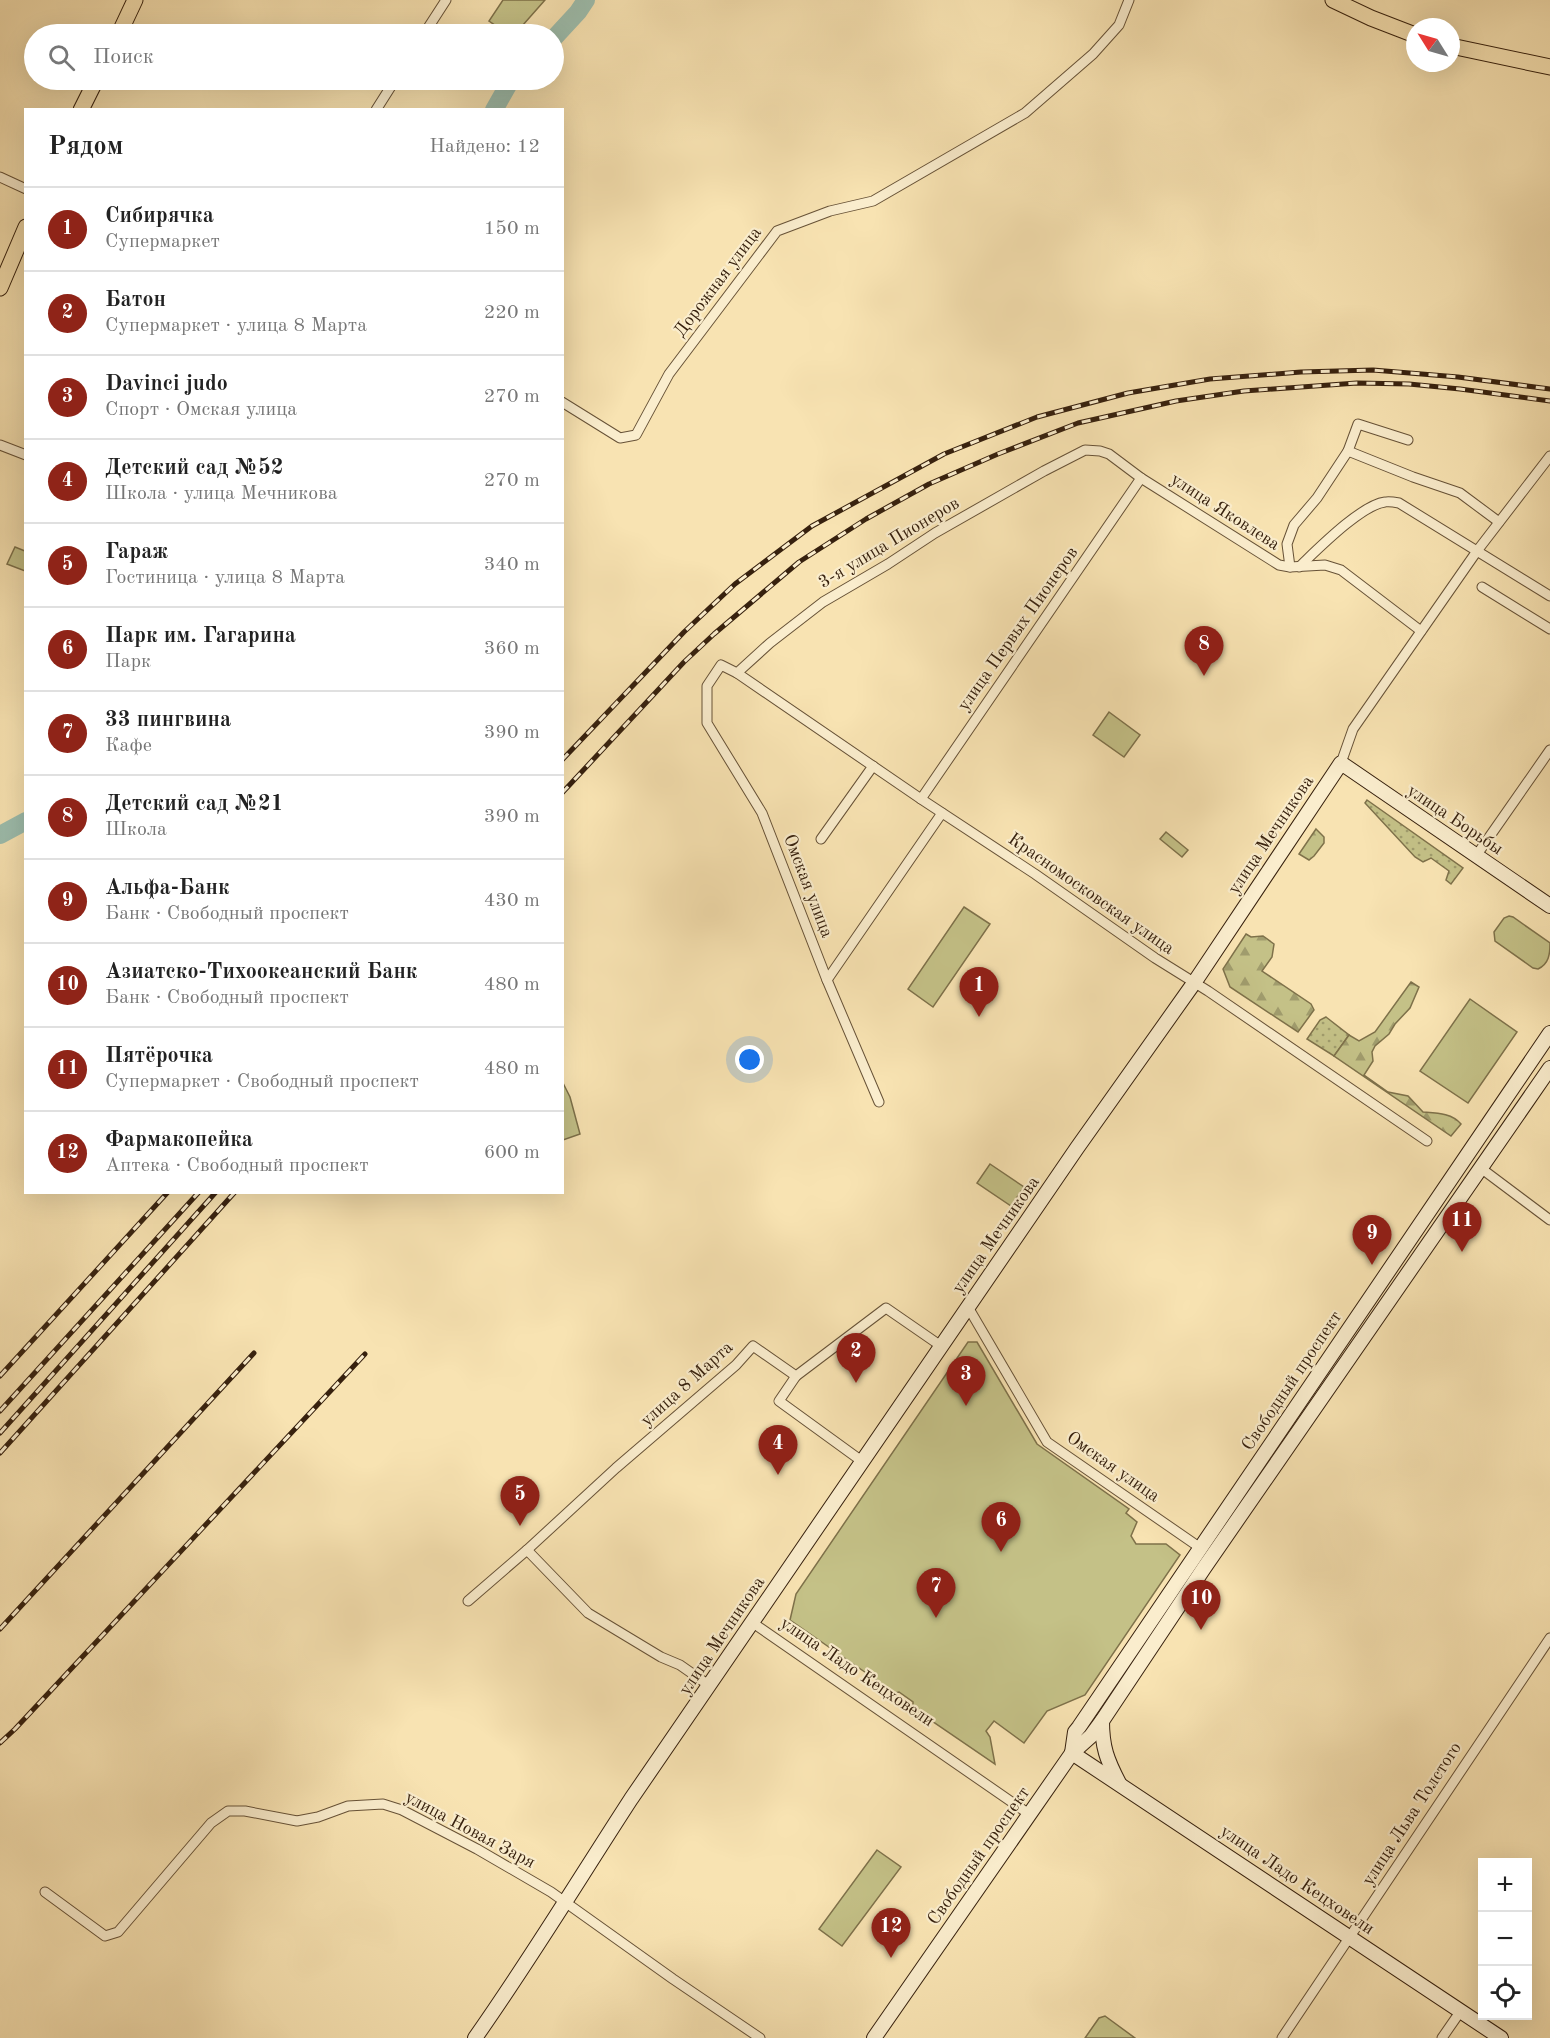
<!DOCTYPE html>
<html lang="ru">
<head>
<meta charset="utf-8">
<style>
	:root { --surface:#fff; --page:#f2f2f2; --text:#222; --muted:#767676; --line:#e0e0e0; --accent:#8f2418 }
	body { margin:0; font-family:"Old Standard TT",serif; background:var(--page); color:var(--text) }
	.controls { position:absolute; right:18px; bottom:18px; display:grid; overflow:hidden; border-radius:0px; box-shadow:0 6px 24px #0002 }
	.controls button { width:54px; height:54px; display:grid; place-items:center; padding:0; border:0; border-bottom:2px solid var(--line); background:var(--surface); color:var(--text); font:30px sans-serif }
	.compass { position:absolute; left:1406px; top:18px; width:54px; height:54px; border-radius:50%; background:var(--surface); box-shadow:0 6px 24px #0002; rotate:307deg }
	.you { position:absolute; left:750px; top:1060px; width:21px; height:21px; margin:-15px; border:4px solid #fff; border-radius:50%; background:#1a73e8; box-shadow:0 0 0 9px #1a73e833 }
	.badge { display:grid; place-items:center; width:39px; height:39px; border-radius:50%; background:var(--accent); color:#fff; font-size:20px; font-weight:700 }
	.pin { position:absolute; translate:-50% -50px; filter:drop-shadow(0 2px 3px #0008) }
	.pin::after { content:''; position:absolute; top:32px; width:21px; height:18px; background:inherit; clip-path:polygon(0 0,100% 0,50% 100%) }
	.list { margin:0; padding:0; list-style:none }
	h2 { display:flex; justify-content:space-between; align-items:center; height:78px; margin:0; padding:0 24px; font-size:26px }
	h2 small { font-size:20px; font-weight:400; color:var(--muted) }
	.list li { display:grid; grid-template-columns:39px 1fr auto; gap:18px; align-items:center; box-sizing:border-box; height:84px; padding:0 24px; border-top:2px solid var(--line) }
	.list b { display:block; font-size:22px; white-space:nowrap }
	.list p { margin:0; font-size:20px; white-space:nowrap; color:var(--muted) }
	.list em { font-size:20px; font-style:normal; color:var(--muted) }
	.icon { flex:none; width:33px; height:33px; fill:none; stroke:currentColor; stroke-width:2; stroke-linecap:round; stroke-linejoin:round }
	.map { position:relative; flex:none; width:1550px; height:2038px; overflow:hidden }
	.search { position:absolute; background:var(--surface); box-shadow:0 6px 24px #0002; left:24px; top:24px; width:540px; height:66px; display:flex; align-items:center; gap:15px; box-sizing:border-box; padding:0 21px; border-radius:33px; color:var(--muted); font-size:22px }
	.panel { position:absolute; background:var(--surface); box-shadow:0 6px 24px #0002; left:24px; top:108px; width:540px; height:1086px; border-radius:0px }
	.map>svg:first-child { display:block }
</style>
</head>
<body>
<div class="map">
<svg width="1550" height="2038" viewBox="0 0 1550 2038">
	<defs>
		<pattern id="grass-dots" width="8" height="8" patternUnits="userSpaceOnUse" patternTransform="scale(1.5)"><rect width="8" height="8" fill="#c4c187"/><path d="M2 2h.1M6 6h.1" fill="none" stroke="#a09c6d" stroke-width="1.8" stroke-linecap="round"/></pattern>
		<pattern id="forest-firs" width="22" height="20" patternUnits="userSpaceOnUse" patternTransform="scale(1.5)"><rect width="22" height="20" fill="#c4c187"/><path d="M5 1l3.5 6h-7zM16 11l3.5 6h-7z" fill="#a09c6d"/></pattern>
	</defs>
	<rect width="100%" height="100%" fill="#f8e3b2"/>
	<filter id="stains"><feTurbulence type="fractalNoise" baseFrequency=".00333" numOctaves="4"/><feColorMatrix values="0 0 0 0 .2 0 0 0 0 .09 0 0 0 0 .02 0 0 0 .5 -.17"/></filter>
	<radialGradient id="worn" r=".72"><stop offset=".6" stop-color="#630" stop-opacity="0"/><stop offset="1" stop-color="#630" stop-opacity=".3"/></radialGradient>
	<g fill="url(#grass-dots)" stroke="#7e714a" stroke-width="1.5">
		<polygon points="1367,800 1463,868 1451,884 1446,880 1449,871 1431,858 1423,862 1415,857 1365,803"/>
		<polygon points="1326,1017 1349,1035 1334,1056 1307,1039 1320,1020"/>
	</g>
	<g fill="url(#forest-firs)" stroke="#7e714a" stroke-width="1.5">
		<polygon points="1316,829 1324,837 1324,843 1314,856 1309,860 1299,854"/>
		<polygon points="1246,934 1251,937 1263,936 1274,944 1272,957 1262,971 1311,1004 1314,1010 1298,1032 1230,987 1223,969"/>
		<path d="M1411,982l8,5 -9,21 -15,16 -6,10 -14,12 -3,6 1,9 -9,14 24,17 20,4 15,16c14,1 29,1 38,12l-10,12 -117,-80 15,-21 10,6 16,-9z"/>
	</g>
	<g fill="#c4c187" stroke="#7e714a" stroke-width="1.5">
		<polygon points="503,0 545,0 515,34 508,34 489,21"/>
		<polygon points="15,547 25,551 25,571 7,564"/>
		<polygon points="1109,712 1140,735 1124,757 1093,735"/>
		<polygon points="1166,832 1188,850 1182,857 1160,839"/>
		<polygon points="964,907 990,924 933,1007 908,989"/>
		<path d="M1509,916l4,1 37,26c0,11 -1,21 -12,26l-5,-1 -38,-27 -1,-9 10,-14z"/>
		<polygon points="1470,999 1517,1032 1468,1103 1420,1071"/>
		<polygon points="563,1083 570,1097 580,1134 563,1140"/>
		<polygon points="990,1164 1024,1187 1011,1206 977,1183"/>
		<polygon points="968,1342 977,1342 1037,1444 1129,1509 1126,1513 1137,1522 1131,1536 1136,1544 1166,1544 1180,1555 1085,1695 1047,1711 1024,1743 994,1721 986,1731 990,1737 995,1764 913,1708 913,1702 899,1692 895,1693 790,1620 796,1594"/>
		<polygon points="877,1850 901,1867 842,1946 819,1929"/>
		<polygon points="1105,2016 1135,2038 1085,2038 1099,2018"/>
	</g>
	<g fill="none" stroke-linecap="round" stroke-linejoin="round">
		<g stroke="#9dbeae" stroke-width="18">
			<polyline points="554,38 578,12 586,0"/>
			<polyline points="494,110 511,80"/>
			<polyline points="0,835 26,821"/>
		</g>
		<defs>
			<g id="street">
				<polyline points="424,34 446,0"/>
				<polyline points="376,110 395,80"/>
				<polyline points="0,177 26,189"/>
				<polyline points="562,402 620,438 636,435 669,374 777,231 830,211 873,201 1025,113 1093,54 1119,25 1129,0"/>
				<polyline points="1408,440 1358,424 1348,451 1413,477 1460,493 1499,522"/>
				<polyline points="0,445 26,455"/>
				<polyline points="1290,567 1287,544 1294,525 1317,498 1348,451"/>
				<path d="M1299,567c18,-17 62,-62 86,-65 4,-1 9,0 14,1l151,93"/>
				<polyline points="1482,587 1550,629"/>
				<polyline points="737,673 921,799 1035,874 1155,958 1208,991 1427,1141"/>
				<polyline points="1341,763 1353,729 1477,551 1550,456"/>
				<polyline points="921,799 1141,478"/>
				<polyline points="821,839 873,766"/>
				<polyline points="1476,856 1550,750"/>
				<polyline points="827,980 942,813"/>
				<polyline points="879,1102 827,980 762,813 707,723 707,686 721,665 737,673 770,643 823,602 888,564 935,533 1044,471 1085,450 1100,451 1109,454 1141,478 1279,565 1290,567 1325,565 1341,570 1421,631"/>
				<polyline points="1482,1169 1550,1220"/>
				<polyline points="968,1307 1047,1442 1199,1547"/>
				<polyline points="796,1376 779,1401 863,1462"/>
				<polyline points="527,1550 588,1613 661,1657 680,1665 710,1686"/>
				<polyline points="468,1601 527,1550 616,1468 736,1365 753,1346 796,1376 886,1308 941,1346"/>
				<polyline points="753,1623 1029,1814"/>
				<polyline points="45,1892 105,1936 118,1932 211,1823 228,1811 245,1811 297,1821 318,1817 348,1806 383,1804 402,1810 477,1849 551,1892 673,1979 760,2038"/>
				<polyline points="1282,2038 1550,1638"/>
				<polyline points="1442,2038 1460,2012"/>
			</g>
			<g id="secondary">
				<path d="M1102,1721c0,26 5,39 17,62"/>
				<polyline points="1072,1753 1075,1732 1079,1727 1550,1033"/>
				<polyline points="1072,1753 1501,2038"/>
				<path d="M475,2038c55,-78 104,-159 156,-239l446,-651 117,-165 147,-220 209,143"/>
				<polyline points="874,2038 1072,1753 1091,1736 1102,1721 1204,1568 1550,1068"/>
			</g>
			<g id="primary">
				<polyline points="1333,0 1371,18 1415,35"/>
				<polyline points="119,34 135,0"/>
				<polyline points="1451,46 1550,67"/>
				<polyline points="81,110 96,80"/>
				<polyline points="0,288 26,227"/>
			</g>
		</defs>
		<use href="#street" stroke="#675237" stroke-width="11"/>
		<use href="#secondary" stroke="#37210e" stroke-width="16"/>
		<use href="#primary" stroke="#37210e" stroke-width="17"/>
		<use href="#street" stroke="#faedcd" stroke-width="9"/>
		<use href="#secondary" stroke="#faedcd" stroke-width="14"/>
		<use href="#primary" stroke="#f8e3b2" stroke-width="15"/>
		<defs>
			<g id="rail">
				<polyline points="562,760 684,632 735,584 812,526 944,454 1037,417 1128,393 1210,379 1301,372 1373,370 1458,377 1550,389"/>
				<polyline points="562,793 684,662 714,634 799,562 866,519 929,484 998,454 1078,423 1176,401 1244,391 1357,383 1409,384 1460,389 1550,401"/>
				<polyline points="0,1376 168,1192"/>
				<polyline points="0,1411 199,1192"/>
				<polyline points="0,1433 216,1192"/>
				<polyline points="0,1453 235,1192"/>
				<polyline points="0,1629 254,1353"/>
				<polyline points="0,1743 15,1729 365,1354"/>
			</g>
		</defs>
		<use href="#rail" stroke="#37210e" stroke-width="5"/>
		<use href="#rail" stroke="#faedcd" stroke-width="3" stroke-dasharray="9" stroke-linecap="butt"/>
	</g>
	<g text-anchor="middle" dominant-baseline="central" stroke-width="4.5" stroke-linejoin="round" paint-order="stroke">
		<g font-size="18" fill="#37210e" stroke="#faedcd">
			<text transform="translate(718 282) rotate(-53)">Дорожная улица</text>
			<text transform="translate(1225 512) rotate(33)">улица Яковлева</text>
			<text transform="translate(889 543) rotate(-31)">3-я улица Пионеров</text>
			<text transform="translate(1018 629) rotate(-55)">улица Первых Пионеров</text>
			<text transform="translate(1455 820) rotate(34)">улица Борьбы</text>
			<text transform="translate(1271 835) rotate(-56)">улица Мечникова</text>
			<text transform="translate(808 886) rotate(69)">Омская улица</text>
			<text transform="translate(1091 894) rotate(35)">Красномосковская улица</text>
			<text transform="translate(996 1235) rotate(-55)">улица Мечникова</text>
			<text transform="translate(1292 1381) rotate(-56)">Свободный проспект</text>
			<text transform="translate(687 1384) rotate(-42)">улица 8 Марта</text>
			<text transform="translate(1113 1467) rotate(35)">Омская улица</text>
			<text transform="translate(722 1636) rotate(-56)">улица Мечникова</text>
			<text transform="translate(857 1672) rotate(34)">улица Ладо Кецховели</text>
			<text transform="translate(1412 1814) rotate(-57)">улица Льва Толстого</text>
			<text transform="translate(470 1830) rotate(28)">улица Новая Заря</text>
			<text transform="translate(979 1856) rotate(-55)">Свободный проспект</text>
			<text transform="translate(1297 1880) rotate(34)">улица Ладо Кецховели</text>
		</g>
	</g>
	<rect width="100%" height="100%" filter="url(#stains)"/>
	<rect width="100%" height="100%" fill="url(#worn)"/>
</svg>
<div class="controls">
<button>+</button>
<button>−</button>
<button><svg class="icon" aria-label="locate" viewBox="0 0 24 24"><circle cx="12" cy="12" r="6"/><path d="M12 2v4M12 18v4M2 12h4M18 12h4"/></svg></button>
</div>
<svg class="compass" viewBox="-18 -18 36 36"><path d="M0-13l5 13h-10z" fill="#e53935"/><path d="M0 13l5-13h-10z" fill="#767676"/></svg>
<div class="you"></div>
<div class="pin badge" style="left:979px;top:1017px">1</div>
<div class="pin badge" style="left:856px;top:1383px">2</div>
<div class="pin badge" style="left:966px;top:1406px">3</div>
<div class="pin badge" style="left:778px;top:1475px">4</div>
<div class="pin badge" style="left:520px;top:1526px">5</div>
<div class="pin badge" style="left:1001px;top:1552px">6</div>
<div class="pin badge" style="left:936px;top:1618px">7</div>
<div class="pin badge" style="left:1204px;top:676px">8</div>
<div class="pin badge" style="left:1372px;top:1265px">9</div>
<div class="pin badge" style="left:1201px;top:1630px">10</div>
<div class="pin badge" style="left:1462px;top:1252px">11</div>
<div class="pin badge" style="left:891px;top:1958px">12</div>
<div class="search"><svg class="icon" aria-label="search" viewBox="0 0 24 24"><circle cx="10" cy="10" r="6"/><path d="M15 15l6 6"/></svg>Поиск</div>
<section class="panel">
<h2>Рядом<small>Найдено: 12</small></h2>
<ul class="list">
<li><span class="badge">1</span><div><b>Сибирячка</b><p>Супермаркет</p></div><em>150 m</em></li>
<li><span class="badge">2</span><div><b>Батон</b><p>Супермаркет · улица 8 Марта</p></div><em>220 m</em></li>
<li><span class="badge">3</span><div><b>Davinci judo</b><p>Спорт · Омская улица</p></div><em>270 m</em></li>
<li><span class="badge">4</span><div><b>Детский сад №52</b><p>Школа · улица Мечникова</p></div><em>270 m</em></li>
<li><span class="badge">5</span><div><b>Гараж</b><p>Гостиница · улица 8 Марта</p></div><em>340 m</em></li>
<li><span class="badge">6</span><div><b>Парк им. Гагарина</b><p>Парк</p></div><em>360 m</em></li>
<li><span class="badge">7</span><div><b>33 пингвина</b><p>Кафе</p></div><em>390 m</em></li>
<li><span class="badge">8</span><div><b>Детский сад №21</b><p>Школа</p></div><em>390 m</em></li>
<li><span class="badge">9</span><div><b>Альфа-Банк</b><p>Банк · Свободный проспект</p></div><em>430 m</em></li>
<li><span class="badge">10</span><div><b>Азиатско-Тихоокеанский Банк</b><p>Банк · Свободный проспект</p></div><em>480 m</em></li>
<li><span class="badge">11</span><div><b>Пятёрочка</b><p>Супермаркет · Свободный проспект</p></div><em>480 m</em></li>
<li><span class="badge">12</span><div><b>Фармакопейка</b><p>Аптека · Свободный проспект</p></div><em>600 m</em></li>
</ul>
</section>
</div>
</body>
</html>
